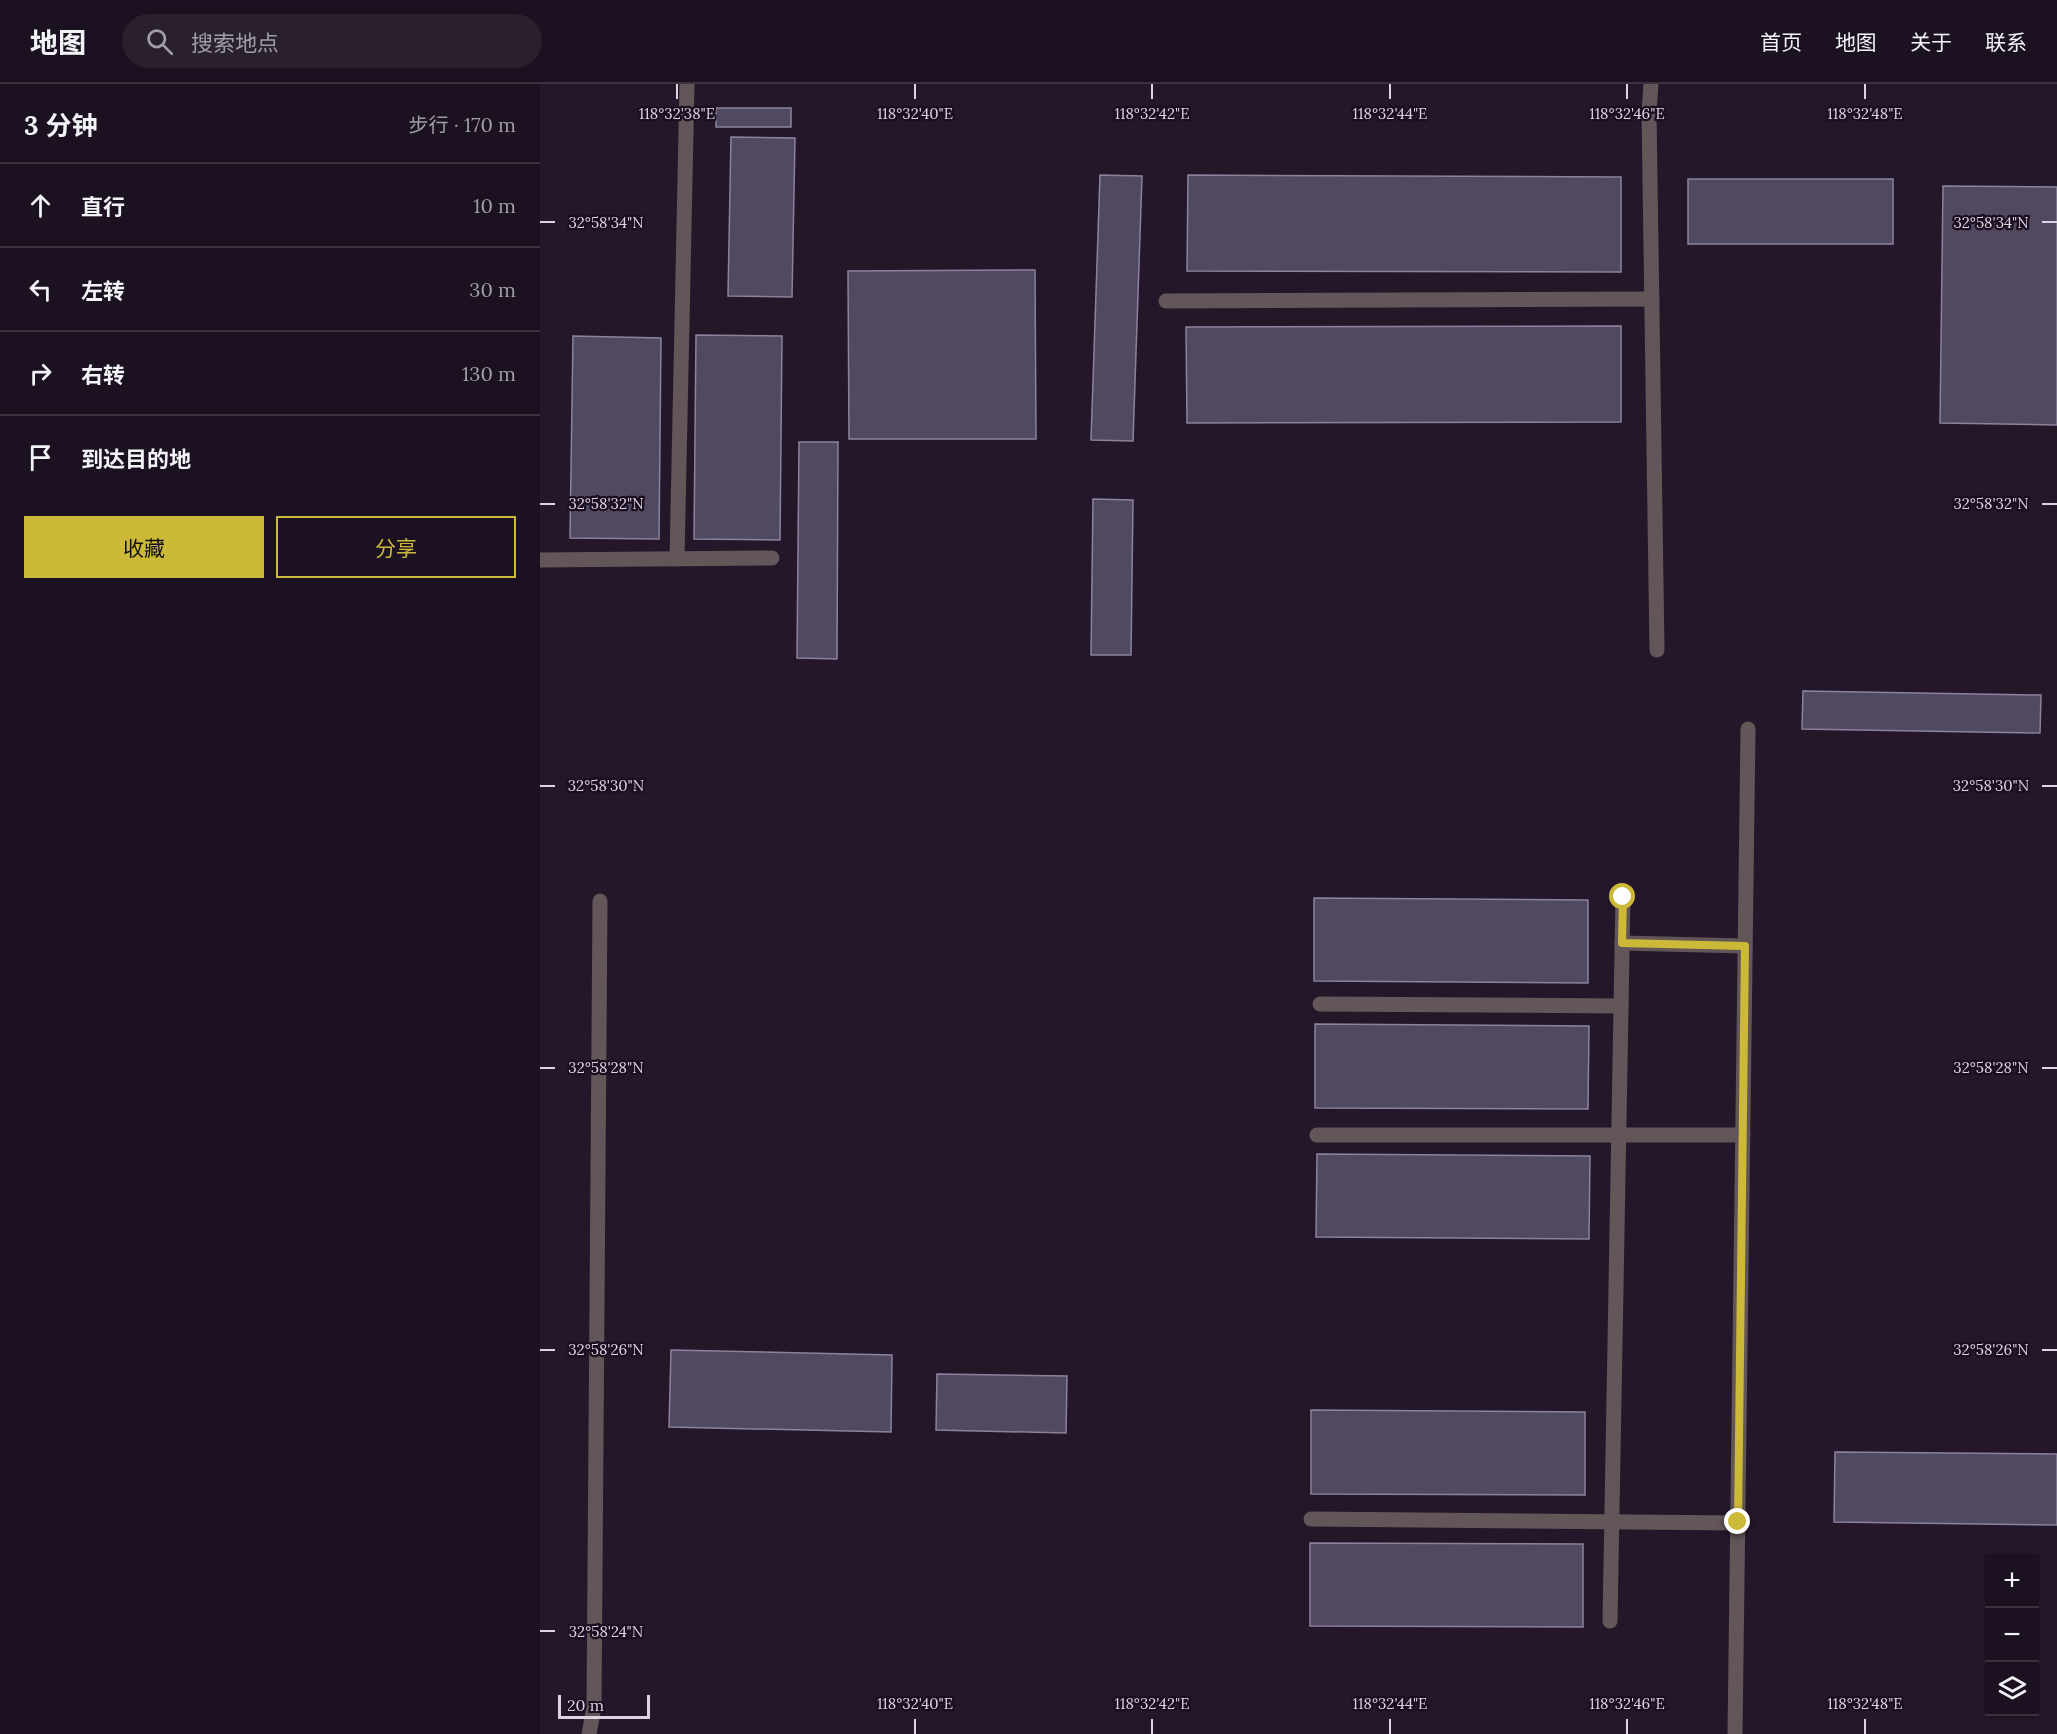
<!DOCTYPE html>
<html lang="zh">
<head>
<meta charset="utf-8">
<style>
	:root { --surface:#1c1120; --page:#291f2d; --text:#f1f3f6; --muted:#a09da5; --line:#3a313e; --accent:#cdb938 }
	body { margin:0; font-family:Lora,"Noto Sans SC",serif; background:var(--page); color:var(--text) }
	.controls { position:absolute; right:18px; bottom:18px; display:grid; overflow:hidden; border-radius:0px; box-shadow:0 2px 4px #0004 }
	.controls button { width:54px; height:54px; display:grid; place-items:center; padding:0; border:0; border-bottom:2px solid var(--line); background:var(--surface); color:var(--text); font:30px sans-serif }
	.scale { position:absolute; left:18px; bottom:15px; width:92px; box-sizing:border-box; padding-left:6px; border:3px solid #ddd4e1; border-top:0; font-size:16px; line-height:21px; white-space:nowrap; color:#ddd4e1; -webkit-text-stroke:4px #1b0e20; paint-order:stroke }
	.stop { position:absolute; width:18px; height:18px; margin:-14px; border:4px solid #cdb938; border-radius:50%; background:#fff }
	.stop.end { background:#cdb938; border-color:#fff; box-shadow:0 2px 6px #0008 }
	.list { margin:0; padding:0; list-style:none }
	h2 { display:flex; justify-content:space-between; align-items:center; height:78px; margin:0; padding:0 24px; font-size:26px }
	h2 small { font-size:20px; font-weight:400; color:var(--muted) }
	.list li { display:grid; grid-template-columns:39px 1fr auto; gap:18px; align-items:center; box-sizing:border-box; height:84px; padding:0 24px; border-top:2px solid var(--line) }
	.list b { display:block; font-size:22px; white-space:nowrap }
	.list em { font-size:20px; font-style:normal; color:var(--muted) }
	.actions { display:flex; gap:12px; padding:18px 24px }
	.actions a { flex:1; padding:14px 0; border:2px solid var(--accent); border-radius:0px; text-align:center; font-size:21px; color:var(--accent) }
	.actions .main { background:var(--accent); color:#111 }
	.icon { flex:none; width:33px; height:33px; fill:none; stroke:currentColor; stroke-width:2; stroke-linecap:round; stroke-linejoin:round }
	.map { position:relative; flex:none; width:1517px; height:1650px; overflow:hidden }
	header { display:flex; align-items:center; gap:36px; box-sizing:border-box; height:84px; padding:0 30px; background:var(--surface); border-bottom:2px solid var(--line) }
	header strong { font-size:28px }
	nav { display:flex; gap:33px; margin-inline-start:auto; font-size:21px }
	.search { width:420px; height:54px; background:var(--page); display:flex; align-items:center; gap:15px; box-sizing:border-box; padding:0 21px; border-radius:33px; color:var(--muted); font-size:22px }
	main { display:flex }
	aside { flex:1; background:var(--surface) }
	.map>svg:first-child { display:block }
</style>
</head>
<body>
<header>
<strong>地图</strong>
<div class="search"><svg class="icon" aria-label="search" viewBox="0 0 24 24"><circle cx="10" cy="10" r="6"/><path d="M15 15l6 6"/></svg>搜索地点</div>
<nav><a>首页</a><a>地图</a><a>关于</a><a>联系</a></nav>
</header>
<main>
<aside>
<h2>3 分钟<small>步行 · 170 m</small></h2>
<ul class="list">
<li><svg class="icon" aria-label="ahead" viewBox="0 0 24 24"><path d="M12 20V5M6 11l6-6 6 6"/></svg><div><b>直行</b></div><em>10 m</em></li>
<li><svg class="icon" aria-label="left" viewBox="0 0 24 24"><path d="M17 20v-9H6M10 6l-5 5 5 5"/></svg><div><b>左转</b></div><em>30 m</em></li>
<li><svg class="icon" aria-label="right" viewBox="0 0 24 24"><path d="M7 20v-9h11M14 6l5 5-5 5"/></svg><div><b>右转</b></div><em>130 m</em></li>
<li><svg class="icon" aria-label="arrive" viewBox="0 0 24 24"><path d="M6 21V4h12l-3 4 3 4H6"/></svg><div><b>到达目的地</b></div></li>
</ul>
<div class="actions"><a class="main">收藏</a><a>分享</a></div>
</aside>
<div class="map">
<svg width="1517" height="1650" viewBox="0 0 1517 1650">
	<rect width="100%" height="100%" fill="#25172a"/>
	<g fill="#514960" stroke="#8b839d" stroke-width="1.5">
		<rect x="176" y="24" width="75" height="19"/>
		<polygon points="191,53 255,54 252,213 188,212"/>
		<polygon points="560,91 602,92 593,357 551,356"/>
		<polygon points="648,91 1081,93 1081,188 647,187"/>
		<rect x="1148" y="95" width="205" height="65"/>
		<polygon points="1403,102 1517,103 1517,341 1400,339"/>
		<polygon points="495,186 496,355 309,355 308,187"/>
		<polygon points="1081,242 1081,338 647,339 646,243"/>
		<polygon points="156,251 242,252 240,456 154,455"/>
		<polygon points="33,252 121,254 119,455 30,454"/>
		<polygon points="259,358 298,358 297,575 257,574"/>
		<polygon points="553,415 593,416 591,571 551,571"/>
		<polygon points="1263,607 1501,611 1500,649 1262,645"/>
		<polygon points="774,814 1048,816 1048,899 774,897"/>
		<polygon points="775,940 1049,942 1048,1025 775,1024"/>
		<polygon points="777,1070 1050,1072 1049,1155 776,1153"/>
		<polygon points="131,1266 352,1271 351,1348 129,1343"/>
		<polygon points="397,1290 527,1292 526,1349 396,1346"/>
		<polygon points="771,1326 1045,1328 1045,1411 771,1410"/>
		<polygon points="1295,1368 1517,1370 1517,1441 1294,1438"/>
		<polygon points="770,1459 1043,1460 1043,1543 770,1542"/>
	</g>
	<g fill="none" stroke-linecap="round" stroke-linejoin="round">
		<g stroke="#635658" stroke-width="15">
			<polyline points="1111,0 1109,28 1117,566"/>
			<polyline points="626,217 1112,215"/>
			<polyline points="137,475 147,0"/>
			<polyline points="0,476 232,474"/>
			<polyline points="1082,859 1205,862"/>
			<polyline points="780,920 1081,922"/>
			<polyline points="777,1051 1203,1051"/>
			<polyline points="771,1435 1198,1439"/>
			<polyline points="1070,1537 1083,813"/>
			<polyline points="49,1650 54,1623 60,817"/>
			<polyline points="1195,1650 1208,645"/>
		</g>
	</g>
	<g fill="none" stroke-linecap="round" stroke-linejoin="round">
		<polyline stroke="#cdb938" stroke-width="8" points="1083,813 1082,859 1205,862 1198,1438"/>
	</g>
	<path fill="none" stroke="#ddd4e1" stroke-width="2" d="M137,0v15M375,0v15M612,0v15M850,0v15M1087,0v15M1325,0v15M0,138h15M1502,138h15M0,420h15M1502,420h15M0,702h15M1502,702h15M0,984h15M1502,984h15M0,1266h15M1502,1266h15M0,1547h15M375,1635v15M612,1635v15M850,1635v15M1087,1635v15M1325,1635v15"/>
	<g font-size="15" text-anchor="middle" fill="#ddd4e1" stroke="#1b0e20" stroke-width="4.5" stroke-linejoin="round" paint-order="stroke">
		<text x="137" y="35">118°32'38"E</text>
		<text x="375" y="35">118°32'40"E</text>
		<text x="612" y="35">118°32'42"E</text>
		<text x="850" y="35">118°32'44"E</text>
		<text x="1087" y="35">118°32'46"E</text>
		<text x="1325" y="35">118°32'48"E</text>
		<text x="66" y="144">32°58'34"N</text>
		<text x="1451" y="144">32°58'34"N</text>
		<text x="66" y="425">32°58'32"N</text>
		<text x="1451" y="425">32°58'32"N</text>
		<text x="66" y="707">32°58'30"N</text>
		<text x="1451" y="707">32°58'30"N</text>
		<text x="66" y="989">32°58'28"N</text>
		<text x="1451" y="989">32°58'28"N</text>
		<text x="66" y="1271">32°58'26"N</text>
		<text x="1451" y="1271">32°58'26"N</text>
		<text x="66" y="1553">32°58'24"N</text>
		<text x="375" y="1625">118°32'40"E</text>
		<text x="612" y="1625">118°32'42"E</text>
		<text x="850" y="1625">118°32'44"E</text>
		<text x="1087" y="1625">118°32'46"E</text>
		<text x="1325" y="1625">118°32'48"E</text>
	</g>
</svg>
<div class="controls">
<button>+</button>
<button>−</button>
<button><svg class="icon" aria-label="layers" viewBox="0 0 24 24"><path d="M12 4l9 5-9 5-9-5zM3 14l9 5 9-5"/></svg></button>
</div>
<div class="scale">20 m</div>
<div class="stop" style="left:1083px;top:813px"></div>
<div class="stop end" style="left:1198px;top:1438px"></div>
</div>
</main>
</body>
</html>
